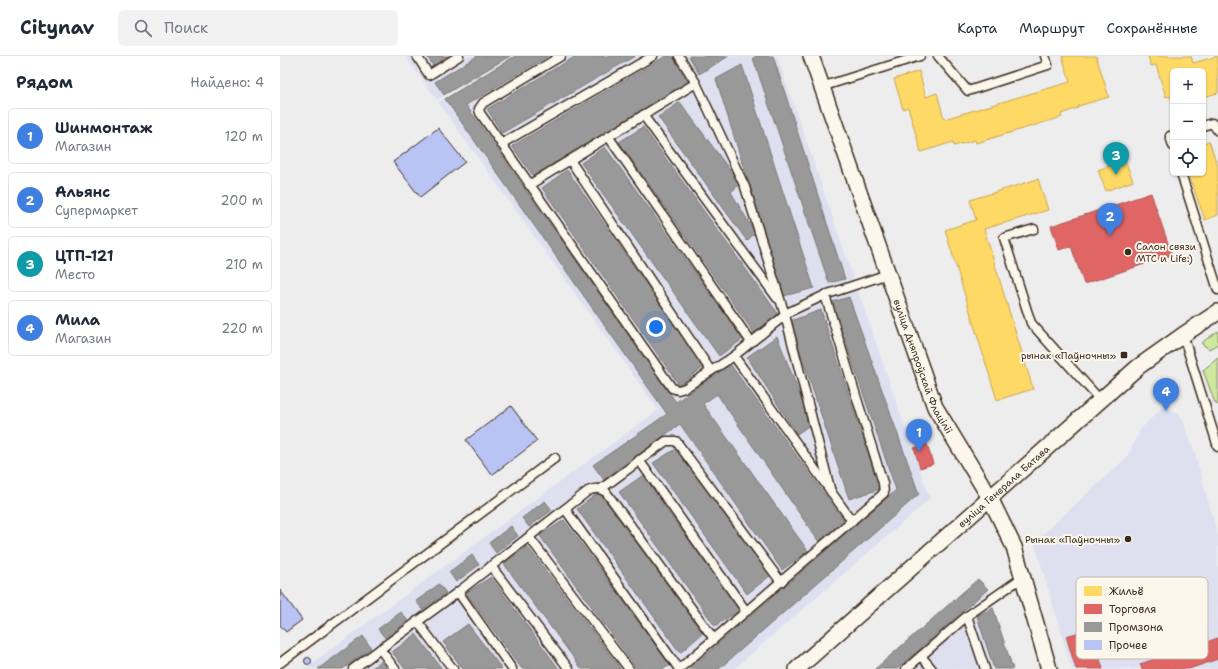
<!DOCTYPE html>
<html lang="ru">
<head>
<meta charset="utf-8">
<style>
	:root { --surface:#fff; --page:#f2f2f3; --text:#1f2937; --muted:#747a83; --line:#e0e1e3; --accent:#1a73e8 }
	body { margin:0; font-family:"Shantell Sans",sans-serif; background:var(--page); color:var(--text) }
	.controls { position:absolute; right:12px; top:12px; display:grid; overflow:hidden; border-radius:6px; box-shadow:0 1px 3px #0004 }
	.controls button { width:36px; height:36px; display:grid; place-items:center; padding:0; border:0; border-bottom:1px solid var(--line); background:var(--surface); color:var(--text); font:20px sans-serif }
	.you { position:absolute; left:376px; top:271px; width:14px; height:14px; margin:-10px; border:3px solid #fff; border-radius:50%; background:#1a73e8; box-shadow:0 0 0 6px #1a73e833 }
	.badge { display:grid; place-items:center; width:26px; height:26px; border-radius:50%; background:var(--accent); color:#fff; font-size:13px; font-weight:700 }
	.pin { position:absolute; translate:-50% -33px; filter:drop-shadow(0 1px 2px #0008) }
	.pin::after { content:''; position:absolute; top:21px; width:14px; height:12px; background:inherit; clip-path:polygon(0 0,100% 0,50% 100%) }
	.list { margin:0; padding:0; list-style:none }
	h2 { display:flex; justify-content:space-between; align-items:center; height:52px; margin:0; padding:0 16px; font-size:17px }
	h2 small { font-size:13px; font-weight:400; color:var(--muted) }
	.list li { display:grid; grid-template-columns:26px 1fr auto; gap:12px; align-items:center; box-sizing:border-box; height:56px; margin:0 8px 8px; padding:0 8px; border:1px solid var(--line); border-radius:6px }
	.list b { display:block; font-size:15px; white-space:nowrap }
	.list p { margin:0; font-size:13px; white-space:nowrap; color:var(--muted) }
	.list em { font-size:13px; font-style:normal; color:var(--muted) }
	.icon { flex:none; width:22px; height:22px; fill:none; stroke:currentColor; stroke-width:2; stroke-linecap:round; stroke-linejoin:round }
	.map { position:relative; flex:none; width:938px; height:613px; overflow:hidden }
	header { display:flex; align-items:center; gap:24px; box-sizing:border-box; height:56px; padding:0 20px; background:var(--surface); border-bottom:1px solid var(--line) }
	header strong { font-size:19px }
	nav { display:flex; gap:22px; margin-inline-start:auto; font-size:14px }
	.search { width:280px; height:36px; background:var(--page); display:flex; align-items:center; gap:10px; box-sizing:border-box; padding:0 14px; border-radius:6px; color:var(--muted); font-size:15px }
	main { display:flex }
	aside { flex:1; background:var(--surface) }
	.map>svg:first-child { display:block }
</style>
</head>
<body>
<header>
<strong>Citynav</strong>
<div class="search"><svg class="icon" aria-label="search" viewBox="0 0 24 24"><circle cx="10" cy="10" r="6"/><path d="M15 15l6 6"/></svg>Поиск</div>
<nav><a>Карта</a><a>Маршрут</a><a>Сохранённые</a></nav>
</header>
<main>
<aside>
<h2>Рядом<small>Найдено: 4</small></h2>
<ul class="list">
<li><span class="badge" style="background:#3f7fe0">1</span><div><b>Шинмонтаж</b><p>Магазин</p></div><em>120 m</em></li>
<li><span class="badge" style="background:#3f7fe0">2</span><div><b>Альянс</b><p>Супермаркет</p></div><em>200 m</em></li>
<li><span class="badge" style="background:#0f9aa8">3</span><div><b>ЦТП-121</b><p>Место</p></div><em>210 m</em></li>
<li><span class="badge" style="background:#3f7fe0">4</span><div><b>Мила</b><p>Магазин</p></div><em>220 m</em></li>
</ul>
</aside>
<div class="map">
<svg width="938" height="613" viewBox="0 0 938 613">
	<rect width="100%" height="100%" fill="#eeedee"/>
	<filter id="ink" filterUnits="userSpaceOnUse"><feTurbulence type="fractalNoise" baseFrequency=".025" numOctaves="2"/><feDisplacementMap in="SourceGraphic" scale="8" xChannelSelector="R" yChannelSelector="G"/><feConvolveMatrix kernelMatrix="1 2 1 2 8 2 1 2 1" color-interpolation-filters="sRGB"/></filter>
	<g filter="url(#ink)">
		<g fill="#dee0f0">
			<polygon points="125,0 229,0 157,44"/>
			<polygon points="233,0 497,0 650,443 454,613 24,613 378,354 158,46"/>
			<polygon points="883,350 901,359 914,394 938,480 938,613 792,613 754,486 847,401 860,374"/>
			<polygon points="698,523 708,533 733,613 595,613"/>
		</g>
		<g fill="#cee89e" stroke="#84895e">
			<polygon points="938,275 938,288 929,293 921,287"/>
			<polygon points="938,302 938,349 935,347 923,314"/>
		</g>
		<g fill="#ffd966" stroke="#c4a450">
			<polygon points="782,0 816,0 829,41 798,50 798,52 781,58 782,61 696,87 695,84 674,90 673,86 641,96 628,51 623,53 614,23 639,15 646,41 657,37 664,63 790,26"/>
			<polygon points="868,0 911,0 913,7 938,0 938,37 923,41 923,15 893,15 892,45 890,40 886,41 876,9 871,10"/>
			<polygon points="929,85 938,111 938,159 925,164 908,117 923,117 923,87"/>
			<polygon points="845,104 853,125 826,135 818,114"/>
			<polygon points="758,123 768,154 704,173 753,333 717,344 665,174 696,164 690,144"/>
		</g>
		<g fill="#e06666" stroke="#ae5450">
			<polygon points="871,137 892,199 804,228 791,190 779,194 771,170"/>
			<polygon points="647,388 653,408 640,412 634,392"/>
			<polygon points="811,573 823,613 796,613 786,580"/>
			<polygon points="938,582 938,603 909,613 862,613 860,608"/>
		</g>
		<g fill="#999" stroke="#7d7874">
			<polygon points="147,0 170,0 153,10"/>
			<polygon points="197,0 230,0 164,39 155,26"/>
			<polygon points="235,0 268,0 186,49 396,346 450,308 565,466 539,486 437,338 423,348 528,495 502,514 400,368 324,424 313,409 387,358 165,43"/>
			<polygon points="296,0 355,0 222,77 207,53"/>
			<polygon points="386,0 392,0 409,26 253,120 232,90"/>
			<polygon points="409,0 449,0 419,18"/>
			<polygon points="476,0 493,0 565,223 549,227 473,2"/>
			<polygon points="462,9 534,232 504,240 436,23"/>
			<polygon points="400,46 460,128 451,136 475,177 467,185 378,61"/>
			<polygon points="363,71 499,259 474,277 339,86"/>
			<polygon points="325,91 463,283 439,300 301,107"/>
			<polygon points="287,114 424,311 399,329 262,132"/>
			<polygon points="569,241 639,438 439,613 409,613 616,434 552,246"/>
			<polygon points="541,254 600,433 569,443 510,265"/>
			<polygon points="497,280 531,368 517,378 467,301"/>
			<polygon points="397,392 491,519 467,538 373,407"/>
			<polygon points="362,420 460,554 435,570 339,436"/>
			<polygon points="319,436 423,577 400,597 297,453"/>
			<polygon points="265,445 272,454 249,471 242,462"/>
			<polygon points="284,464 390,609 384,613 357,613 260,480"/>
			<polygon points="231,470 238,480 216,497 209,487"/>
			<polygon points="247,490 341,613 302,613 224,508"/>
			<polygon points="192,499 199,509 176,526 169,516"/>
			<polygon points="211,521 279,613 242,613 186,537"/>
			<polygon points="698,523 708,533 617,613 595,613"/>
			<polygon points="159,528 166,537 143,554 136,545"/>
			<polygon points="713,552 733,613 714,613 697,560"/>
			<polygon points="121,556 128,565 105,582 98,573"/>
			<polygon points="188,568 222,613 183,613 163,586"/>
			<polygon points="136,578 162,613 125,613 112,596"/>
			<polygon points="83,580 91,592 63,613 38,613"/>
			<polygon points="101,605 107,613 91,613"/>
		</g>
		<g fill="#b9c3f4" stroke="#3b2a1e">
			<polygon points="158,72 185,106 140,141 113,106"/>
			<polygon points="231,350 257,385 212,419 186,384"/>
			<polygon points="0,534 22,564 6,576 0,569"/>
			<circle cx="28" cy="605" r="3.5"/>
		</g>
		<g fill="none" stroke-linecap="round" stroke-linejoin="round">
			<defs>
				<g id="lane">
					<polyline points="137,0 149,19 179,0"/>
					<polyline points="281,0 203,47 199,53 200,57 392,332 398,334 405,332 454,300 509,256 545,239 608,218"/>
					<polyline points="399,0 416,27 465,131 505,259 551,436"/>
					<polyline points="658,0 688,35 768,9 765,0"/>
					<polyline points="541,31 640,0"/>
					<polyline points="363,59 497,242"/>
					<polyline points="923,70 932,67 938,75"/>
					<polyline points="893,79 890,80 893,90"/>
					<polyline points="328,80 471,286"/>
					<polyline points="221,88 373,0"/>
					<polyline points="290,104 431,315"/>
					<polyline points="901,117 938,234"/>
					<polyline points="249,129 416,27"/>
					<polyline points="754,173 724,182 751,267 821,345"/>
					<polyline points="903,279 938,391"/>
					<polyline points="454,300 572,465"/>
					<polyline points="359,404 466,555"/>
					<polyline points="321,433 386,385 396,385 501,526"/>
					<polyline points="285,453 399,613"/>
					<polyline points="249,481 349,613"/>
					<polyline points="211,510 289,613"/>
					<polyline points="178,536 232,613"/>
					<polyline points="687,560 705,613"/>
					<polyline points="137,565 173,613"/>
					<polyline points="100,593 115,613"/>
					<polyline points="641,600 652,613"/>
					<polyline points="0,607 275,402"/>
					<path d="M73,613l105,-77 130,-101c7,-3 11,-3 18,1l108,147"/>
					<polyline points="399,613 604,437 603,427 545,239"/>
					<polyline points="626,613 687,560 743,521"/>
				</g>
				<g id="street">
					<path id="s1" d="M531,0l124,351 55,91 24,49 35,122"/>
					<path id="s2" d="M517,613l341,-302 45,-32 35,-23"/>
				</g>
			</defs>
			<use href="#lane" stroke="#3b2a1e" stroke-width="11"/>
			<use href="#street" stroke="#3b2a1e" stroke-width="18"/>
			<use href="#lane" stroke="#fbf7ec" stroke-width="8"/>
			<use href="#street" stroke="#fbf7ec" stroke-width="15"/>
		</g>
	</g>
	<g fill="#3b2a1e" stroke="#fbf7ec" stroke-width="1.5">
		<circle cx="848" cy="196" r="4"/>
		<rect x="840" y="295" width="8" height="8" rx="2"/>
		<circle cx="848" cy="483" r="4"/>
	</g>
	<g text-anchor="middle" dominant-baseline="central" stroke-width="4" stroke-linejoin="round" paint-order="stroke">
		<g font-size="10" fill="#3b2a1e" stroke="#fbf7ec" text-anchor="end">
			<text x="856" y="190" text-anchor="start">Салон связи<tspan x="856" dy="12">МТС и Life:)</tspan></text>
			<text x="836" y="299">рынак «Паўночны»</text>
			<text x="840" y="483">Рынак «Паўночны»</text>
		</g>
		<g font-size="10" fill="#3b2a1e" stroke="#fbf7ec">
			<text stroke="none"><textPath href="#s1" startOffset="330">вуліца Дняпроўскай Флаціліі</textPath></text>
			<text stroke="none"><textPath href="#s2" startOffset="276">вуліца Генерала Батава</textPath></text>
		</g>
	</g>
	<rect x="796" y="521" width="132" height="82" rx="6" fill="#fbf7ec" stroke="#c1baae" stroke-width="1"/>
	<rect x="804" y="530" width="18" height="10" fill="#ffd966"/>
	<rect x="804" y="548" width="18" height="10" fill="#e06666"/>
	<rect x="804" y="566" width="18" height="10" fill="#999"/>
	<rect x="804" y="584" width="18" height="10" fill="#b9c3f4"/>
	<g font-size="11" fill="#3b2a1e">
		<text x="829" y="539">Жильё</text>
		<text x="829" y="557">Торговля</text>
		<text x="829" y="575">Промзона</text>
		<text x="829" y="593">Прочее</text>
	</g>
</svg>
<div class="controls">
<button>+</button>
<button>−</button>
<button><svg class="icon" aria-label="locate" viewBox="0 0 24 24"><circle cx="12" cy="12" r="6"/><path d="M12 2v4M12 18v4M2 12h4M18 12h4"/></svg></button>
</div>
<div class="you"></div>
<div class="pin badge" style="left:639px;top:396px;background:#3f7fe0">1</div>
<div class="pin badge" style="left:830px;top:180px;background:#3f7fe0">2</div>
<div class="pin badge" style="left:836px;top:119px;background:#0f9aa8">3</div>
<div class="pin badge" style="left:886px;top:355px;background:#3f7fe0">4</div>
</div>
</main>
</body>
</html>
